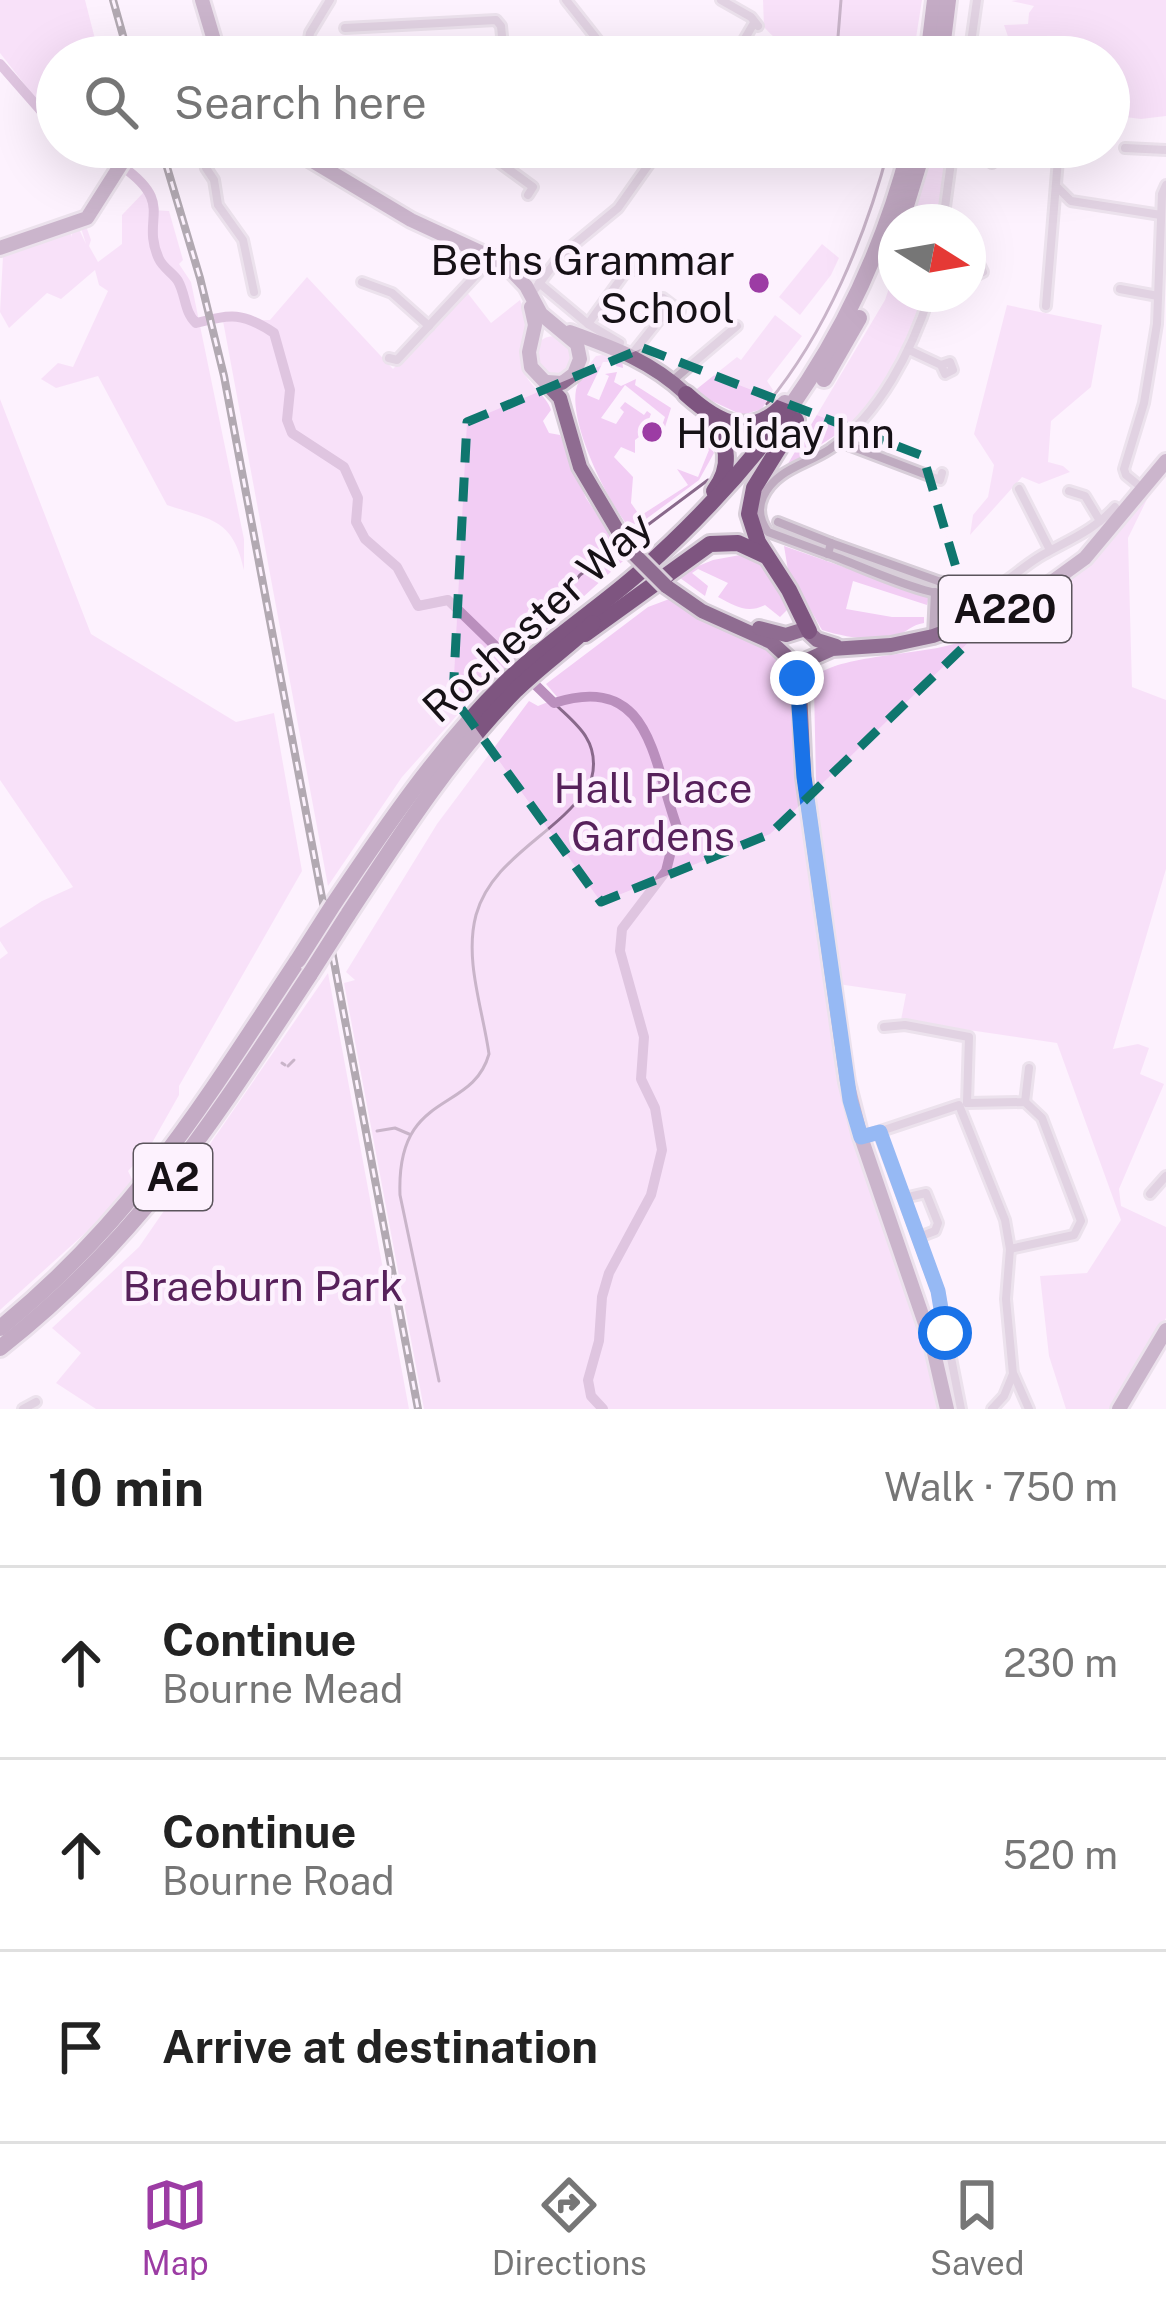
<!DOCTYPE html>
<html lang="en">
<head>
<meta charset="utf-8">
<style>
	:root { --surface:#fff; --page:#f2f2f2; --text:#222; --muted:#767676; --line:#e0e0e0; --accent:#9c3ca4 }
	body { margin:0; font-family:"Public Sans",sans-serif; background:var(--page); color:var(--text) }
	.compass { position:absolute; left:878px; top:204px; width:108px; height:108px; border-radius:50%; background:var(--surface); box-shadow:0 12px 48px #0002; rotate:101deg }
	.stop { position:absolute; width:36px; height:36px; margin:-27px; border:9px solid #1a73e8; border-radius:50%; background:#fff }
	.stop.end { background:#1a73e8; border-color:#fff; box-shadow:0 3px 12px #0008 }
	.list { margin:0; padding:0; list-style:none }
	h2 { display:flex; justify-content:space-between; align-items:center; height:156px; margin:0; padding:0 48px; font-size:51px }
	h2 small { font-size:39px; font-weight:400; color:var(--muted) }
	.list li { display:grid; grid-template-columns:78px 1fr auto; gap:36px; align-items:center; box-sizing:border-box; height:192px; padding:0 48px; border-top:3px solid var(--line) }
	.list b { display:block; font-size:45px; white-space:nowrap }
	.list p { margin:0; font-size:39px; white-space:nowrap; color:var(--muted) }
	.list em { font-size:39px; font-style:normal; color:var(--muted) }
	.icon { flex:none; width:66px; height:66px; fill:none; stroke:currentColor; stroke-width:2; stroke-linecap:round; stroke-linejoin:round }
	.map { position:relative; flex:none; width:1166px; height:1409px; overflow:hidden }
	.search { position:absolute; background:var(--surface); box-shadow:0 12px 48px #0002; left:36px; right:36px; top:36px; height:132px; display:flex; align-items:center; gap:30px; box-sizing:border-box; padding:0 42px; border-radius:66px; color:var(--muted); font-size:45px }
	.sheet { height:732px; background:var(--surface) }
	nav { display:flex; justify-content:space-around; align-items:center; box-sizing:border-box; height:168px; border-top:3px solid var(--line); background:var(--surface); font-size:33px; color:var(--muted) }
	nav a { display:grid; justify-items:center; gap:6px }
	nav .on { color:var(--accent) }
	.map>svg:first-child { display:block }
</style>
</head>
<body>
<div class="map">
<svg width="1166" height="1409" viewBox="0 0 1166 1409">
	<rect width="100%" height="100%" fill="#fdf2fe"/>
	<g fill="#f2cdf4">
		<polygon points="0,0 85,0 95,39 79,44 82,57 57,57 57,85 36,99 0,53"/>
		<path d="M763,0h159l-9,57h-75l-1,-14 9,-4c-35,-7 -48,27 -82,-12z"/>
		<polygon points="1018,0 1166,0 1166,116 1141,119 1109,115 1109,57 1006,57 1013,51 1004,25 1028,24 1029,13 1034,6 1011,1"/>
		<polygon points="935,147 952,147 941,222 911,222"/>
		<path d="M144,192l8,9v9l17,1 14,49 -4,4 12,18 53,257v31c-11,-51 -32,-50 -77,-65l-69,-129 -42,12 -15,-9 17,-16 15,4 35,-76 -9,-6 -4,-15 -34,29 -14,-6 -38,35 -9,-16 3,-56 67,-26 2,7v-7l7,-1 7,15 -5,-16 5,-2 5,14 -2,6 9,16 24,-18v-29z"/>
		<polygon points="822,244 839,258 831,275 800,315 779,297"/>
		<polygon points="896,267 896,294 925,294 907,350 856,422 786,467 885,300"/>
		<path d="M307,277l86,92 73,-78 25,32 29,-23c15,37 -5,43 3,69 5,17 23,25 28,41l-8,11 6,12 11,2 26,63 34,50 -2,4 5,9 -112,101 -10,13 -16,9 -83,93 -74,109 -105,-565 47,-1z"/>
		<polygon points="1007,305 1102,325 1091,387 1051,421 1048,462 1063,466 1070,472 1039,484 1022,477 970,535 973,515 988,497 994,465 974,434"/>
		<polygon points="775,315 802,336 767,381 773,390 762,409 742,415 693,392 737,357 741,360"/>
		<circle cx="554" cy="357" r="21"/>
		<path d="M609,354l13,4 1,10 -7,-2v-4h-13l-16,33 12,5 10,-24 -4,-2 12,-2 -3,10 7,4 15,-7 -1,6 36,23 -11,35 -4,-1 9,-25 -40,-32 -24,33 15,6 8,-12 -4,-4 5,-6 19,13 3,-4 4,3 -8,20 -8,6v13l-14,-6 -7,10 19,20 -2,26 9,13 48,-31 -11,-16 21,8 11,-27 -12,-8 9,-5 8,16 -15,27 -57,42 7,9 -1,6 -8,3c-27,-25 -71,-113 -64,-150 3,-13 12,-24 20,-34z"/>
		<polygon points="0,399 91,634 236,722 274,713 302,871 179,1086 179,1095 148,1150 128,1171 133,1181 103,1217 0,1310 0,959 8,953 0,941 0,928 42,901 73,887 0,780"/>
		<path d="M1151,491l-23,47 4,149 34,13v169l-53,180 25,-5 11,4 -9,26 24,10 -45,105 2,17 45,21v91l-54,91h-46l-17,-53 -9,-80 47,-3 34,-53 -64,-177 -156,-23 5,-26 -68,-10 -21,-155 -3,-142 1,-10c22,-22 107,-22 142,-34 18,-5 34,-16 50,-25 71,-39 93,-66 144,-127z"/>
		<path d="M784,546l145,51 -2,8 -74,-24 -7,28 46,8h32v6c-13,2 -17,9 -28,13 -23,6 -52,1 -74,-6l-34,-60z"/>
		<path d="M751,553l29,37 8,19 -8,8 -15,-12c-18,9 -30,1 -47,-8l10,-14 -30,-14 -6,4 16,13 -3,10 -29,-21 37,-15z"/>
		<polygon points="672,598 767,648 789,677 793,743 841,1084 859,1153 931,1355 942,1409 424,1409 344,983 355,980 346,972 437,824 529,701 538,706 558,698 546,684 648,607"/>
		<polygon points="328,973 409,1409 96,1409 56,1383 81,1353 52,1328 139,1247"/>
	</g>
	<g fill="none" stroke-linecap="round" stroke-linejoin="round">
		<g stroke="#89698b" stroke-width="3">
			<polyline points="841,0 838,37 844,57"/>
			<path d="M767,404c59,-71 99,-168 122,-257"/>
			<polyline points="645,527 708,480"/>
			<polyline points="517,665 511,640 555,606 580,575 606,556"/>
			<polyline points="282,1063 285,1065"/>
			<polyline points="288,1066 294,1060"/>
			<polyline points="377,1131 395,1128 409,1134"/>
			<path d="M439,1381l-39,-186c-4,-106 72,-80 89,-141 -6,-44 -25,-94 -13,-139 16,-57 78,-79 110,-125 10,-15 10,-37 0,-53 -7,-12 -21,-23 -32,-34"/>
		</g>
		<g stroke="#ba8fbd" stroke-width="10">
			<polyline points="0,64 57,129"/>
			<polyline points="76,147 79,150"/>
			<polyline points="94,157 113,162"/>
			<path d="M123,167c53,38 17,51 36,92 4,9 14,14 19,22 8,14 6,31 18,42 36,-9 46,-11 78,10l16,57 -3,30 5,13 52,34 14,31 -2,24 9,17 32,28 21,39 30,-6 106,103c96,-31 98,55 123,124l-11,44 -44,58 -2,22 24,86 -3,42 14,29 7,42 -11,45 -42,78 -7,24 -3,44 -11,39 3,16 12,13"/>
		</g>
		<defs>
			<g id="street">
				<polyline points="566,0 611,57"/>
				<polyline points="721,0 751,17 758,26"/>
				<polyline points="345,28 496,20 501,26 504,57"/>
				<polyline points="306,57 310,33 330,0"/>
				<polyline points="734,57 754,23"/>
				<polyline points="969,57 977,0"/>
				<polyline points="223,147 206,168 214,180 218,205 243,240 254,292"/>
				<polyline points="495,147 496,160 533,187 528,195"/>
				<polyline points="1125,148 1166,150"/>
				<polyline points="952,151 986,157 992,163 998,157 991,151 986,157"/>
				<polyline points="1056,186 1071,201 1161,215"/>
				<polyline points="943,222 953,147"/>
				<polyline points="968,268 979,264 983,272 975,276 972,269"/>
				<polyline points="362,282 392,293 429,326"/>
				<polyline points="539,283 588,324 620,343"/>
				<polyline points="1120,289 1158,296"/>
				<polyline points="532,293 560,256 618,208 661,147"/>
				<polyline points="663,298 680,311"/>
				<polyline points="1046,306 1059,147"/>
				<polyline points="588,324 630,266 636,270"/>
				<polyline points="909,350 941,365 945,374 953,370 950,362 941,365"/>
				<polyline points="632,354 671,305"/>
				<polyline points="389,358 397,360 492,258"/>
				<polyline points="672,381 737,326"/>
				<polyline points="842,439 848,445 940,480 942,473"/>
				<polyline points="1142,488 1126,475 1124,469 1144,403 1157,324 1162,194 1166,185"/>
				<polyline points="1019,489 1050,550"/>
				<polyline points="1069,491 1085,496 1100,521"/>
				<polyline points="778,522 831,543"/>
				<path d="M828,554l-60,-22c-8,-11 -11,-22 -5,-35 13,-28 43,-32 67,-48 50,-35 82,-99 100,-155"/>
				<path d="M965,598l-2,-12 -25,-5 -107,-38 -3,11c38,13 115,53 153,40 24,-8 41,-28 63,-40 25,-14 52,-25 71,-47"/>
				<polyline points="933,635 935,592"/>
				<polyline points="884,1027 905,1025 969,1037 967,1103"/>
				<polyline points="967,1103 1025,1102 1029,1068"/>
				<polyline points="879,1132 938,1291 961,1409"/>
				<polyline points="863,1137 959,1105 1005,1220 1010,1249 1006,1299 1013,1374 1004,1396 992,1409"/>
				<polyline points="1150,1194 1166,1176"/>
				<polyline points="904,1198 926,1193 938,1223 935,1231 919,1237"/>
				<polyline points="1010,1249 1074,1235 1081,1221 1042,1118 1025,1102"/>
				<polyline points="1014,1375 1029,1409"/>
				<polyline points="23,1409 36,1402"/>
			</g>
			<g id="primary">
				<polyline points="202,0 219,57"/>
				<polyline points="289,147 411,220 504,263 526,286 541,314 577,344 580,359 574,374 562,383 547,382"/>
				<polyline points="0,248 87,218 132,147"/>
				<polyline points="531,307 535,325 529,352 531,367 560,398 580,467 628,548"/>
				<path d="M570,332c44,16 81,29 116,62"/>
				<polyline points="666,586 702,611 771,642 796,665 832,649 891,645 933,636 994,614 1041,590 1085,558 1166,461"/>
				<polyline points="759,628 786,635 805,629 817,640 836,646"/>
				<polyline points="811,660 800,691 804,777 847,1082 861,1137 932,1344 947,1409"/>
				<polyline points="1119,1409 1166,1330"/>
			</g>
			<g id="highway">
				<polyline points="928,57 935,0"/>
				<polyline points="941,57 948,0"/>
				<polyline points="901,222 924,147"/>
				<polyline points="824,379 859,318"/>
				<path d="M686,394c32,29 65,47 99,9"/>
				<path d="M710,417c18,25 23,49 4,74"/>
				<polyline points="796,420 754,488 749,514 758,542 789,590 809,631"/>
				<polyline points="585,634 710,544 738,543 766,556"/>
				<path d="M333,905c53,-79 105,-156 173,-223 42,-41 91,-72 134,-110 134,-119 225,-250 270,-425"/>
				<path d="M347,916c52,-79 102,-158 168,-225 24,-24 53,-44 78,-68"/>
				<path d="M0,1328c134,-109 205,-227 298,-368"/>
				<path d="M0,1348c141,-111 213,-227 310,-374"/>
			</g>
		</defs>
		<use href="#street" stroke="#d8ced9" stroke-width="14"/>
		<use href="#primary" stroke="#d8ced9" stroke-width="20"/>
		<use href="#highway" stroke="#d8ced9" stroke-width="22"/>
		<use href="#street" stroke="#bfabc0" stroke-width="8"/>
		<use href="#primary" stroke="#8f6c91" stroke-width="14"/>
		<use href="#highway" stroke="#7e5580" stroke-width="16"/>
		<defs>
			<g id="rail">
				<polyline points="113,0 129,57"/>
				<polyline points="161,147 200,278 224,376 418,1409"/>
			</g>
		</defs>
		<use href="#rail" stroke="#575057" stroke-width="8"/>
		<use href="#rail" stroke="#fdf2fe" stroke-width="3" stroke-dasharray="9" stroke-linecap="butt"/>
		<defs>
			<polyline id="primary-bridge" points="628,548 666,586"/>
			<g id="highway-bridge">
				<polyline points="298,960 333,905"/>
				<polyline points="310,974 347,916"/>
			</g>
		</defs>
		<use href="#primary-bridge" stroke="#d8ced9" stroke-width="20" stroke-linecap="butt"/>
		<use href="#highway-bridge" stroke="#d8ced9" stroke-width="22" stroke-linecap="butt"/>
		<use href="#primary-bridge" stroke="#8f6c91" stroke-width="14"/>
		<use href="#highway-bridge" stroke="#7e5580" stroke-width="16"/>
	</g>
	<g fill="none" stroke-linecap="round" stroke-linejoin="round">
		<polyline stroke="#1a73e8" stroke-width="15" points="797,678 804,777 850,1100 861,1137 880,1132 938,1291 945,1333"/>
	</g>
	<path d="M0 0H1166V1409H0ZM643,348l280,108 53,179 -206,199 -169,68 -148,-205 14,-275z" fill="#fdf2fe" fill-opacity=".55" fill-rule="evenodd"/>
	<path fill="none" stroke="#0f766e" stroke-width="9" stroke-dasharray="24 15" stroke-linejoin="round" d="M643,348l280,108 53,179 -206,199 -169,68 -148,-205 14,-275z"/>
	<g fill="#9c3ca4" stroke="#fdf2fe" stroke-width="4.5">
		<circle cx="759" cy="283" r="12"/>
		<circle cx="652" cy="432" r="12"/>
	</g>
	<g text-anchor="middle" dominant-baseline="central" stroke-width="9" stroke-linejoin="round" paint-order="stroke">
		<g fill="#fdf2fe" stroke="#5b545c" stroke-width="3">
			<rect x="939" y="576" width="132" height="66" rx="9"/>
			<rect x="134" y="1144" width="78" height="66" rx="9"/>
		</g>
		<g font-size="39" font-weight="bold" fill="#161116">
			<text x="1005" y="609">A220</text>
			<text x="173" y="1177">A2</text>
		</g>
		<g font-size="42" fill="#161116" stroke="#fdf2fe" text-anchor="end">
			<text x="735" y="259">Beths Grammar<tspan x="735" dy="48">School</tspan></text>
			<text x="676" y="432" text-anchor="start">Holiday Inn</text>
		</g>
		<g font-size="42" fill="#161116" stroke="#fdf2fe">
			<text transform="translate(537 616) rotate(-42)">Rochester Way</text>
		</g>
		<g font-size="42" fill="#57215b" stroke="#fdf2fe">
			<text x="653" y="787">Hall Place<tspan x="653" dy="48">Gardens</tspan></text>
			<text x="263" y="1285">Braeburn Park</text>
		</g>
	</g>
</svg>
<svg class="compass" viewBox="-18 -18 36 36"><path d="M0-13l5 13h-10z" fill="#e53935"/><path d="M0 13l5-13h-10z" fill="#767676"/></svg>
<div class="stop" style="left:945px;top:1333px"></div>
<div class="stop end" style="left:797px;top:678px"></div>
<div class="search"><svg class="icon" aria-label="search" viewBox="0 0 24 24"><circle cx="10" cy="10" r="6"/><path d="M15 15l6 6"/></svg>Search here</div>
</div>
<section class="sheet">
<h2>10 min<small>Walk · 750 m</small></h2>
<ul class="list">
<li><svg class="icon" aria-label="ahead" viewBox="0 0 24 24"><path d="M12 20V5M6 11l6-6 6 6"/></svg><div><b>Continue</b><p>Bourne Mead</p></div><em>230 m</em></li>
<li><svg class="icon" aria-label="ahead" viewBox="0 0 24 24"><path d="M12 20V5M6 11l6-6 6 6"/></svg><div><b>Continue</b><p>Bourne Road</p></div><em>520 m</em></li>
<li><svg class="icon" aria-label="arrive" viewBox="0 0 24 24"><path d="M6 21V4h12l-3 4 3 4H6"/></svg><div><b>Arrive at destination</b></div></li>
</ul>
</section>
<nav>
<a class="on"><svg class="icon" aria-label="map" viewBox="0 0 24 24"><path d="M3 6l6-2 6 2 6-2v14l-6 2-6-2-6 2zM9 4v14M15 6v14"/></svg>Map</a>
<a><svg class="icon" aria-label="directions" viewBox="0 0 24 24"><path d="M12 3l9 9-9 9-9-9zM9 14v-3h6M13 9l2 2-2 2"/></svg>Directions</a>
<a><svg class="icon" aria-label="saved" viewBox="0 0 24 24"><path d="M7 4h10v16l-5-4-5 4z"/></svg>Saved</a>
</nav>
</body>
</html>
